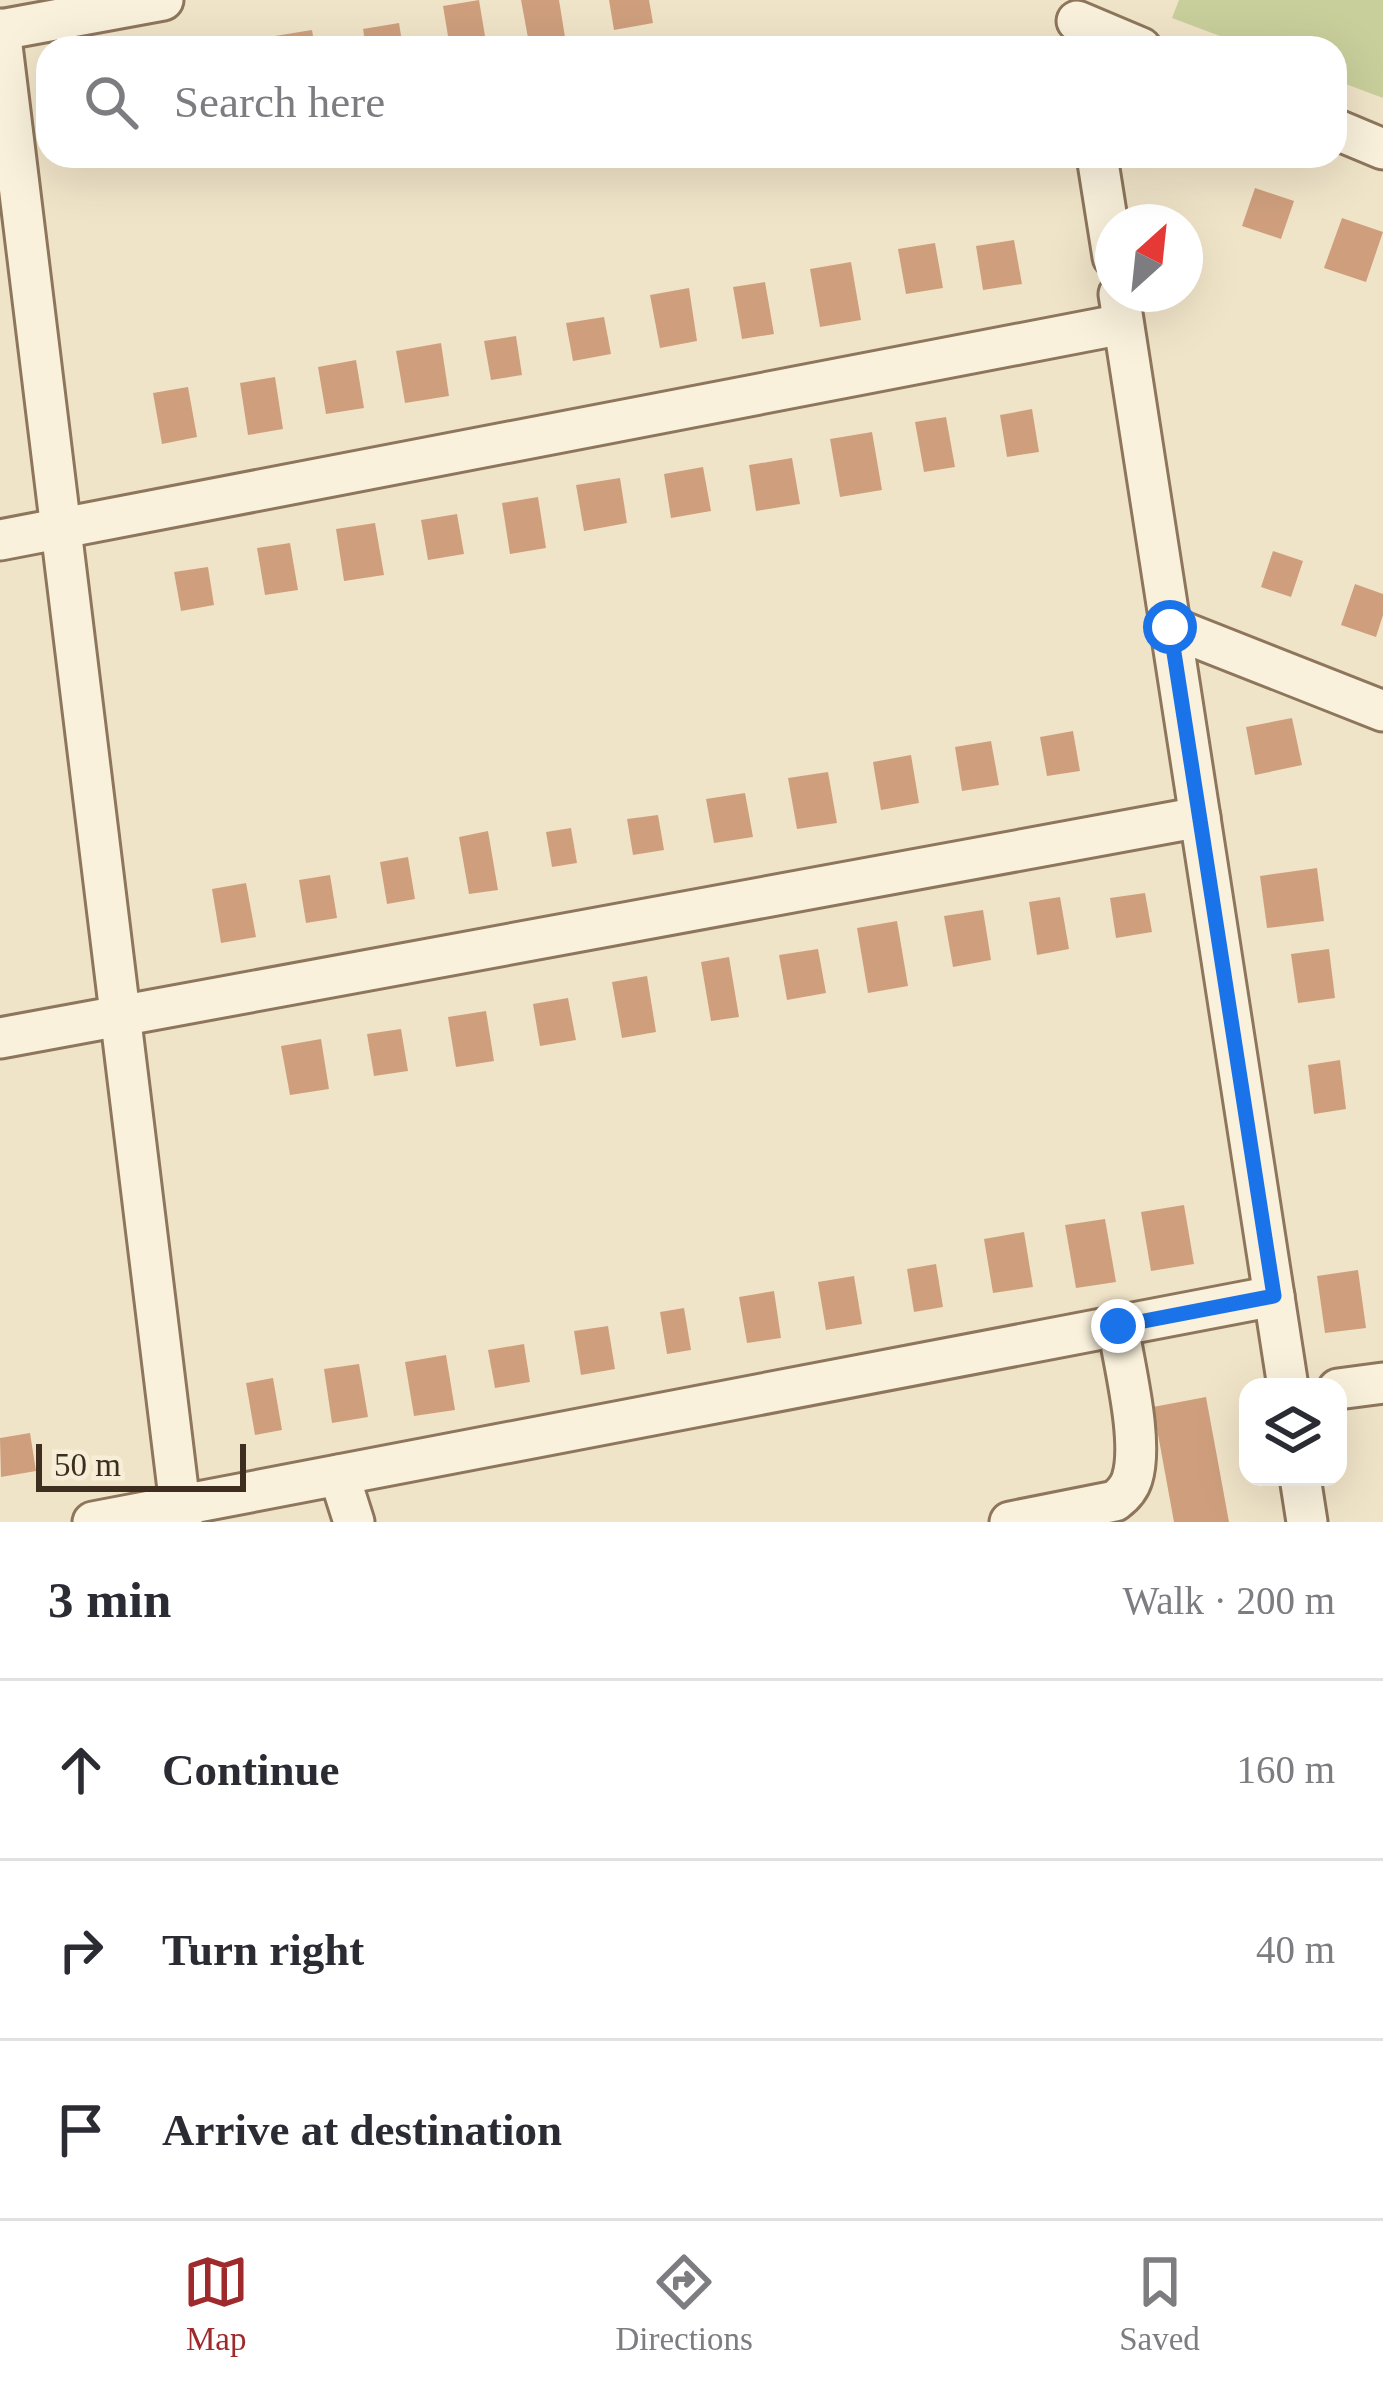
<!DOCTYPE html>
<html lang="en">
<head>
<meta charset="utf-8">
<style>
	:root { --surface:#fff; --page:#f2f2f3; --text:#2b2b33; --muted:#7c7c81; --line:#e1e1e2; --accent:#9e2a2b }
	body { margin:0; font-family:Georgia,serif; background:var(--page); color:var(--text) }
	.controls { position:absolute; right:36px; bottom:36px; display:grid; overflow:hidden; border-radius:24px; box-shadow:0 12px 48px #0002 }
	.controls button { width:108px; height:108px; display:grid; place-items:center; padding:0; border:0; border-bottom:3px solid var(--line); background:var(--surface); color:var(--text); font:60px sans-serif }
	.compass { position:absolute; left:1095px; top:204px; width:108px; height:108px; border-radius:50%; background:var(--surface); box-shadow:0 12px 48px #0002; rotate:27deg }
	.scale { position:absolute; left:36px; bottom:30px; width:210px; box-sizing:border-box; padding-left:12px; border:6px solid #3d2e20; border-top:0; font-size:33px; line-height:42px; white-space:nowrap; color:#3d2e20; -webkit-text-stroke:9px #f7eed8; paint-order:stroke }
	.stop { position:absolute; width:36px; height:36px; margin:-27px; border:9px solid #1a73e8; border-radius:50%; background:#fff }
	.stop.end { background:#1a73e8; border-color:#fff; box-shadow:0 3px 12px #0008 }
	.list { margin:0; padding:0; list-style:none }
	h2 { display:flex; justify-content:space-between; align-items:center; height:156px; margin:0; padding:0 48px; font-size:51px }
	h2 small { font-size:39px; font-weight:400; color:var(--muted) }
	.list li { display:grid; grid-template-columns:78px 1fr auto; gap:36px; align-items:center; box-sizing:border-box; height:180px; padding:0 48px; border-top:3px solid var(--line) }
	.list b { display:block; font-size:45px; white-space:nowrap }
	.list em { font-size:39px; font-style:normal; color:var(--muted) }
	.icon { flex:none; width:66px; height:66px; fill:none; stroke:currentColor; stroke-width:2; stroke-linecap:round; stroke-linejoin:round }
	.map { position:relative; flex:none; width:1383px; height:1522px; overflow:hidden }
	.search { position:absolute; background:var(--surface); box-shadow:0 12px 48px #0002; left:36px; right:36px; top:36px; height:132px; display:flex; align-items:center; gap:30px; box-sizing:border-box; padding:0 42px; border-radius:36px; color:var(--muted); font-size:45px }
	.sheet { height:696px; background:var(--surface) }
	nav { display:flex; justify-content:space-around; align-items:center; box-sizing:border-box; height:168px; border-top:3px solid var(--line); background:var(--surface); font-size:33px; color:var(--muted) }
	nav a { display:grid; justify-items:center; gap:6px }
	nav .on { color:var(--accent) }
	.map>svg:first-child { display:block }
</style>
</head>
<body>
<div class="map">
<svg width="1383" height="1522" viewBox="0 0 1383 1522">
	<rect width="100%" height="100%" fill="#f0e4c8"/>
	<polygon fill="#c9cf9b" points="1179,0 1383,0 1383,98 1335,80 1335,48 1252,48 1172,18"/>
	<g fill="#cf9f7d">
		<polygon points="479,0 487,48 450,48 443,6"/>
		<polygon points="521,0 559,0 565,37 529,43"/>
		<polygon points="609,0 649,0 653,23 614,30"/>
		<polygon points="399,23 403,48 366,48 363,29"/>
		<polygon points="312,30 315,48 277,48 275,36"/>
		<polygon points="1255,188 1294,201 1281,239 1242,226"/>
		<polygon points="1342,218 1383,232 1366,282 1324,268"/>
		<polygon points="1014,240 1022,284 983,290 976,246"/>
		<polygon points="935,243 943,288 906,294 898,249"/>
		<polygon points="851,262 861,320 820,327 810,269"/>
		<polygon points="765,282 774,334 742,339 733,287"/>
		<polygon points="689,288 697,341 660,348 650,295"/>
		<polygon points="604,317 611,354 573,361 566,323"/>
		<polygon points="516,336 522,375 491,380 484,341"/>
		<polygon points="441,343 449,396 405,403 396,351"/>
		<polygon points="356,360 364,408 326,414 318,367"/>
		<polygon points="275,377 283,429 248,435 240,383"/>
		<polygon points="188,387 197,437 162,444 153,393"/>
		<polygon points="1032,409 1039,452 1007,457 1000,415"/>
		<polygon points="946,417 955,467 924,472 915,422"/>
		<polygon points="872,432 882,490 840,497 830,439"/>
		<polygon points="792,458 800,504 756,511 749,465"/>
		<polygon points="703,467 711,511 671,518 664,474"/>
		<polygon points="620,478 627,523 584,531 576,485"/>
		<polygon points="538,497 546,548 510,554 502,503"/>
		<polygon points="457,514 464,554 428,560 421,520"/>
		<polygon points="375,523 384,575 344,581 336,529"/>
		<polygon points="290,543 298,590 265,595 257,548"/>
		<polygon points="1273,551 1303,561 1291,597 1261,587"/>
		<polygon points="208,567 214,605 181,611 174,572"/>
		<polygon points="1355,584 1383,594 1383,615 1376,637 1341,625"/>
		<polygon points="1292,718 1302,765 1255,775 1246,727"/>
		<polygon points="1073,731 1080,771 1047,776 1040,737"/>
		<polygon points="991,741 999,785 962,791 955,747"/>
		<polygon points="911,755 919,803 881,810 873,762"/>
		<polygon points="828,772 837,823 797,829 788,778"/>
		<polygon points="745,793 753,837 714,843 706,799"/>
		<polygon points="658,815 664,850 633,855 627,819"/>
		<polygon points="571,828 577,863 552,867 546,832"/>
		<polygon points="488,831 498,890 469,894 459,837"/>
		<polygon points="408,857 415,899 387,904 380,862"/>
		<polygon points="1317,868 1324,921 1267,928 1260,876"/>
		<polygon points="330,875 337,918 306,923 299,880"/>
		<polygon points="246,883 256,937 221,943 212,889"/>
		<polygon points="1145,893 1152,932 1116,938 1110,898"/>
		<polygon points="1060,897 1069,949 1037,955 1029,902"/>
		<polygon points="983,910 991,960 953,967 944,916"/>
		<polygon points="897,921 908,986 868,993 857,928"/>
		<polygon points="818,949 826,993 787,1000 779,955"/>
		<polygon points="1329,949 1335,998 1298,1003 1291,954"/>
		<polygon points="729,957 739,1017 711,1021 701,962"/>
		<polygon points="647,976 656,1032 622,1038 612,982"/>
		<polygon points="568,998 576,1040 540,1046 533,1004"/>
		<polygon points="486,1011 494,1061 456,1067 448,1017"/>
		<polygon points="401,1029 408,1071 374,1076 367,1034"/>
		<polygon points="321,1039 329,1089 290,1095 281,1046"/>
		<polygon points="1340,1060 1346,1109 1314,1114 1308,1065"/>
		<polygon points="1184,1205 1194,1264 1151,1271 1141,1212"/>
		<polygon points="1105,1219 1116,1282 1076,1288 1065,1225"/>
		<polygon points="1024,1232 1033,1287 993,1293 984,1239"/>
		<polygon points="936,1264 943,1307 914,1312 907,1269"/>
		<polygon points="1358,1270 1366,1328 1325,1333 1317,1276"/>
		<polygon points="854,1276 862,1324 826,1330 818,1282"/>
		<polygon points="774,1291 781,1338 747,1343 739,1297"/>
		<polygon points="684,1308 691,1350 667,1354 660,1312"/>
		<polygon points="608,1326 615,1369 581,1375 574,1331"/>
		<polygon points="524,1344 530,1382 495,1388 488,1350"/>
		<polygon points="446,1355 455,1410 414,1416 405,1362"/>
		<polygon points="359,1364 368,1417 332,1423 324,1369"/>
		<polygon points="273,1378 282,1430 255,1435 246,1383"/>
		<polygon points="1206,1397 1229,1522 1174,1522 1153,1407"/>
		<polygon points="30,1433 36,1471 1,1477 0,1438"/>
	</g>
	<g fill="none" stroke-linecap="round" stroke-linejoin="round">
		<defs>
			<g id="minor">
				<polyline points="1077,21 1141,48"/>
				<polyline points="0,29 182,1522"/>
				<polyline points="0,30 163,0"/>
				<polyline points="1335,129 1383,149"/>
				<polyline points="1097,156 1113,257"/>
				<polyline points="1119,294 1288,1387"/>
				<polyline points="0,540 1123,324"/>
				<polyline points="1170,627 1383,711"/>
				<polyline points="0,1038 1200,817"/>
				<polyline points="1338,1389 1383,1383"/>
				<polyline points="339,1475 354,1522"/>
				<polyline points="1300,1477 1307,1522"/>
				<polyline points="93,1522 1274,1296"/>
				<path d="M1010,1522l105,-21c8,-6 14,-12 17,-22 12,-37 -8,-114 -14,-153"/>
			</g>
		</defs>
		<use href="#minor" stroke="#8d765c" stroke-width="45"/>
		<use href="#minor" stroke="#faf1dc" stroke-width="39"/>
	</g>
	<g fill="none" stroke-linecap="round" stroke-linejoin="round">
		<polyline stroke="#1a73e8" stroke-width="15" points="1118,1326 1274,1296 1170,627"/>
	</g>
</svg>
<div class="controls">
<button><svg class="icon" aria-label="layers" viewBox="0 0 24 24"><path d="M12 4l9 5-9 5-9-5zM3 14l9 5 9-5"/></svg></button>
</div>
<svg class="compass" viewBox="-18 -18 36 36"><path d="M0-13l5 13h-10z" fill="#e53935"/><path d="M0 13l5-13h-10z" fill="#7c7c81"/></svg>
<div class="scale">50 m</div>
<div class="stop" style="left:1170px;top:627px"></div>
<div class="stop end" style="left:1118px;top:1326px"></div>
<div class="search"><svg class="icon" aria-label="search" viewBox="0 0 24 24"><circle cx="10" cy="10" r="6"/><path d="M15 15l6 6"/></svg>Search here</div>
</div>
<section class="sheet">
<h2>3 min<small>Walk · 200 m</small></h2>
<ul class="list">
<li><svg class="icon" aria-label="ahead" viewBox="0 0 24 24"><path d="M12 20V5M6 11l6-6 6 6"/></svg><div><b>Continue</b></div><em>160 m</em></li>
<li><svg class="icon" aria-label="right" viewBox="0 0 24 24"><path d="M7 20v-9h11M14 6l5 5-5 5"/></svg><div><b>Turn right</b></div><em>40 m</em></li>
<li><svg class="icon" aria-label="arrive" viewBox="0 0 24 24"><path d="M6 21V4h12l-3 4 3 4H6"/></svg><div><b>Arrive at destination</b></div></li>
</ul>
</section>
<nav>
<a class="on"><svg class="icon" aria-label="map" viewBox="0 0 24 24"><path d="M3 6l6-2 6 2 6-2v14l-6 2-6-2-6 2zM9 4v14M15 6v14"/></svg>Map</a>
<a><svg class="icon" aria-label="directions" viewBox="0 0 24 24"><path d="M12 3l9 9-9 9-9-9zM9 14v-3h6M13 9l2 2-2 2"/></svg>Directions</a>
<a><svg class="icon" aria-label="saved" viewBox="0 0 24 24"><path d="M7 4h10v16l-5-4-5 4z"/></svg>Saved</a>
</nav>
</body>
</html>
